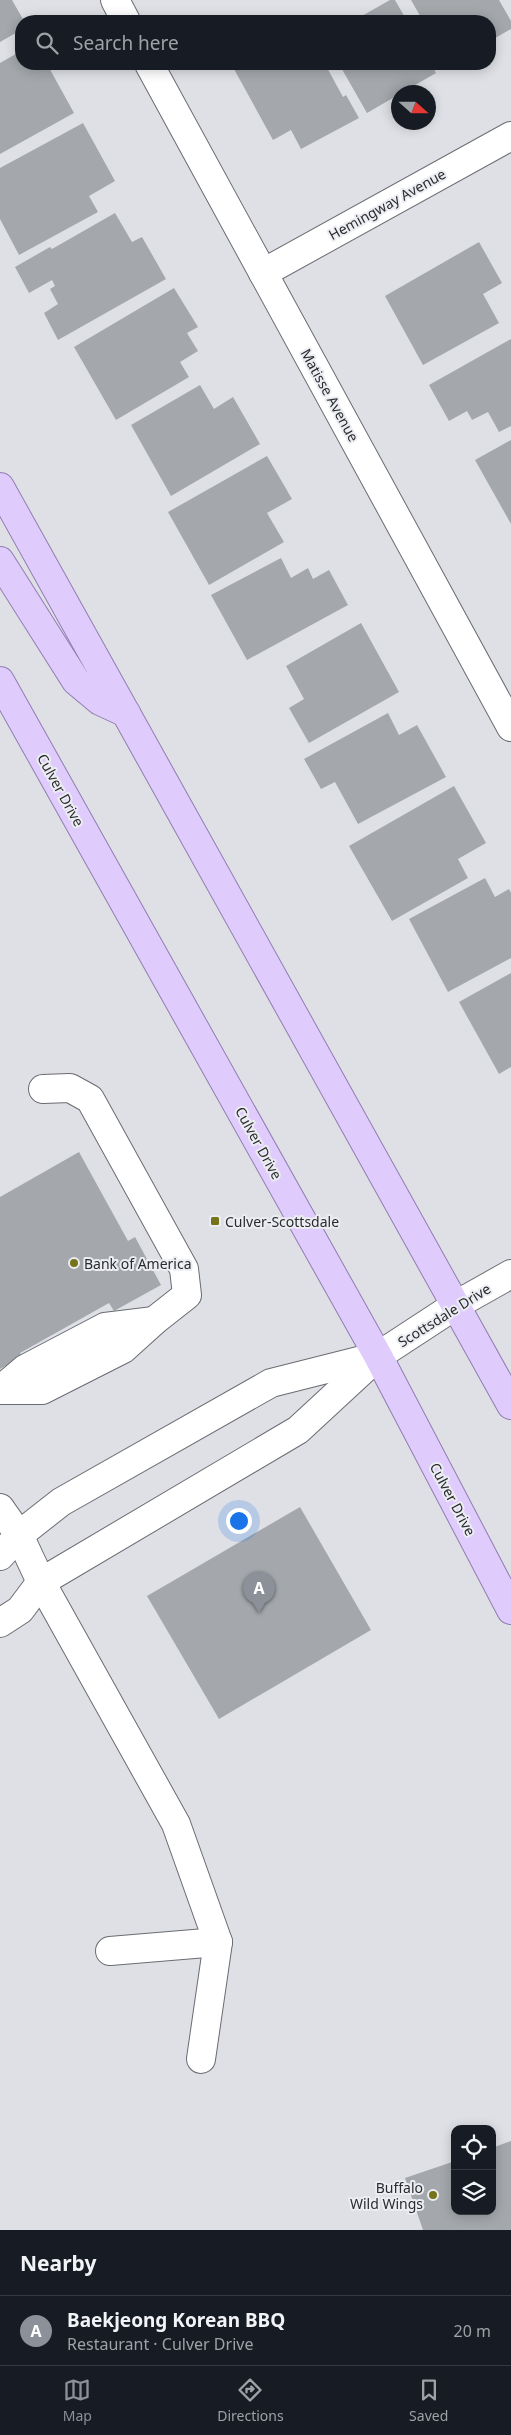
<!DOCTYPE html>
<html lang="en">
<head>
<meta charset="utf-8">
<style>
	:root { --surface:#171b24; --page:#242831; --text:#f1f3f6; --muted:#9ea1a6; --line:#363941; --accent:#8c9099 }
	body { margin:0; font-family:"Noto Sans",sans-serif; background:var(--page); color:var(--text) }
	.controls { position:absolute; right:15px; bottom:15px; display:grid; overflow:hidden; border-radius:10px; box-shadow:0 2px 12px #0003 }
	.controls button { width:45px; height:45px; display:grid; place-items:center; padding:0; border:0; border-bottom:1px solid var(--line); background:var(--surface); color:var(--text); font:25px sans-serif }
	.compass { position:absolute; left:391px; top:85px; width:45px; height:45px; border-radius:50%; background:var(--surface); box-shadow:0 2px 12px #0003; rotate:111deg }
	.you { position:absolute; left:238px; top:1520px; width:18px; height:18px; margin:-12px; border:4px solid #fff; border-radius:50%; background:#1a73e8; box-shadow:0 0 0 8px #1a73e833 }
	.badge { display:grid; place-items:center; width:32px; height:32px; border-radius:50%; background:var(--accent); color:#fff; font-size:16px; font-weight:700 }
	.pin { position:absolute; translate:-50% -41px; filter:drop-shadow(0 1px 2px #0008) }
	.pin::after { content:''; position:absolute; top:26px; width:18px; height:15px; background:inherit; clip-path:polygon(0 0,100% 0,50% 100%) }
	.list { margin:0; padding:0; list-style:none }
	h2 { display:flex; justify-content:space-between; align-items:center; height:65px; margin:0; padding:0 20px; font-size:21px }
	h2 small { font-size:16px; font-weight:400; color:var(--muted) }
	.list li { display:grid; grid-template-columns:32px 1fr auto; gap:15px; align-items:center; box-sizing:border-box; height:70px; padding:0 20px; border-top:1px solid var(--line) }
	.list b { display:block; font-size:19px; white-space:nowrap }
	.list p { margin:0; font-size:16px; white-space:nowrap; color:var(--muted) }
	.list em { font-size:16px; font-style:normal; color:var(--muted) }
	.icon { flex:none; width:28px; height:28px; fill:none; stroke:currentColor; stroke-width:2; stroke-linecap:round; stroke-linejoin:round }
	.map { position:relative; flex:none; width:511px; height:2230px; overflow:hidden }
	.search { position:absolute; background:var(--surface); box-shadow:0 2px 12px #0003; left:15px; right:15px; top:15px; height:55px; display:flex; align-items:center; gap:12px; box-sizing:border-box; padding:0 18px; border-radius:20px; color:var(--muted); font-size:19px }
	.sheet { height:135px; background:var(--surface) }
	nav { display:flex; justify-content:space-around; align-items:center; box-sizing:border-box; height:70px; border-top:1px solid var(--line); background:var(--surface); font-size:14px; color:var(--muted) }
	nav a { display:grid; justify-items:center; gap:2px }
	nav .on { color:var(--accent) }
	.map>svg:first-child { display:block }
</style>
</head>
<body>
<div class="map">
<svg width="511" height="2230" viewBox="0 0 511 2230">
	<rect width="100%" height="100%" fill="#dee0e5"/>
	<g fill="#a4a8ac">
		<polygon points="0,0 12,0 24,21 21,21 21,30 0,42"/>
		<polygon points="390,0 395,0 407,21 353,21"/>
		<polygon points="411,0 499,0 511,21 511,29 490,41 490,21 423,21"/>
		<polygon points="21,51 21,64 47,64 74,113 0,154 0,63"/>
		<polygon points="243,64 325,64 343,97 346,95 359,118 301,149 291,130 273,140 234,69"/>
		<polygon points="339,64 431,64 436,73 403,92 398,92 398,95 367,113"/>
		<polygon points="83,123 115,181 89,196 98,212 19,255 0,219 0,168"/>
		<polygon points="115,213 132,242 142,237 166,279 58,340 44,313 58,304 50,289 55,286 52,280 29,293 15,267 50,247 52,249"/>
		<polygon points="479,242 502,283 483,294 499,323 423,365 385,296"/>
		<polygon points="174,288 198,327 187,333 198,351 180,362 189,377 116,420 74,347"/>
		<polygon points="511,339 511,426 499,432 488,412 472,420 467,411 449,421 429,385"/>
		<polygon points="200,385 214,409 233,397 260,444 171,496 131,425"/>
		<polygon points="511,440 511,524 475,460"/>
		<polygon points="267,456 292,499 267,513 284,542 209,585 168,512"/>
		<polygon points="281,558 291,578 308,568 313,579 329,570 348,605 247,660 211,595"/>
		<polygon points="361,623 399,692 309,743 289,708 304,699 286,666"/>
		<polygon points="388,713 399,735 417,725 446,777 358,824 335,782 321,789 304,759"/>
		<polygon points="454,786 486,843 458,859 468,878 392,921 349,846"/>
		<polygon points="485,878 495,897 509,889 511,893 511,958 448,992 409,919"/>
		<polygon points="511,973 511,1067 499,1074 459,1002"/>
		<polygon points="79,1152 128,1241 135,1237 161,1285 114,1311 109,1303 20,1353 22,1357 0,1369 0,1197"/>
		<polygon points="300,1507 371,1630 219,1719 147,1596"/>
		<polygon points="511,2141 511,2230 423,2230 405,2178 455,2161 455,2211 492,2211 492,2148"/>
	</g>
	<g fill="none" stroke-linecap="round" stroke-linejoin="round">
		<defs>
			<g id="minor">
				<polyline points="115,0 126,21"/>
				<polyline points="149,64 511,727"/>
				<polyline points="263,273 511,136"/>
				<polyline points="0,1390 42,1390 123,1349 154,1321 187,1295 184,1269 90,1099 70,1088 43,1089"/>
				<polyline points="0,1390 25,1369 105,1327 154,1321"/>
				<polyline points="0,1508 19,1535 41,1582 176,1824 218,1942 201,2059"/>
				<polyline points="0,1556 19,1535 61,1502 271,1383 374,1357"/>
				<polyline points="0,1623 20,1610 41,1582 298,1430 378,1356 456,1305 511,1274"/>
				<polyline points="110,1951 218,1942"/>
			</g>
			<g id="major">
				<polyline points="0,487 511,1405"/>
				<polyline points="0,561 76,681 100,701 126,713"/>
				<polyline points="0,681 378,1356 511,1610"/>
			</g>
		</defs>
		<use href="#minor" stroke="#6a6c71" stroke-width="30"/>
		<use href="#major" stroke="#917db2" stroke-width="30"/>
		<use href="#minor" stroke="#fff" stroke-width="28"/>
		<use href="#major" stroke="#dfcbfc" stroke-width="28"/>
	</g>
	<g fill="#767419" stroke="#ebedf2" stroke-width="2">
		<rect x="210" y="1216" width="10" height="10" rx="2.5"/>
		<circle cx="74" cy="1263" r="5"/>
		<circle cx="433" cy="2195" r="5"/>
	</g>
	<g text-anchor="middle" dominant-baseline="central" stroke-width="4" stroke-linejoin="round" paint-order="stroke">
		<g font-size="14" fill="#2a2b2d" stroke="#ebedf2">
			<text transform="translate(387 204) rotate(-29)">Hemingway Avenue</text>
			<text transform="translate(330 395) rotate(61)">Matisse Avenue</text>
			<text transform="translate(61 790) rotate(61)">Culver Drive</text>
			<text transform="translate(259 1143) rotate(61)">Culver Drive</text>
			<text transform="translate(444 1315) rotate(-32)">Scottsdale Drive</text>
			<text transform="translate(453 1499) rotate(62)">Culver Drive</text>
		</g>
		<g font-size="14" fill="#2a2b2d" stroke="#ebedf2" text-anchor="start">
			<text x="225" y="1221">Culver-Scottsdale</text>
			<text x="84" y="1263">Bank of America</text>
			<text x="423" y="2187" text-anchor="end">Buffalo<tspan x="423" dy="16">Wild Wings</tspan></text>
		</g>
	</g>
</svg>
<div class="controls">
<button><svg class="icon" aria-label="locate" viewBox="0 0 24 24"><circle cx="12" cy="12" r="6"/><path d="M12 2v4M12 18v4M2 12h4M18 12h4"/></svg></button>
<button><svg class="icon" aria-label="layers" viewBox="0 0 24 24"><path d="M12 4l9 5-9 5-9-5zM3 14l9 5 9-5"/></svg></button>
</div>
<svg class="compass" viewBox="-18 -18 36 36"><path d="M0-13l5 13h-10z" fill="#e53935"/><path d="M0 13l5-13h-10z" fill="#9ea1a6"/></svg>
<div class="you"></div>
<div class="pin badge" style="left:259px;top:1613px">A</div>
<div class="search"><svg class="icon" aria-label="search" viewBox="0 0 24 24"><circle cx="10" cy="10" r="6"/><path d="M15 15l6 6"/></svg>Search here</div>
</div>
<section class="sheet">
<h2>Nearby<small></small></h2>
<ul class="list">
<li><span class="badge">A</span><div><b>Baekjeong Korean BBQ</b><p>Restaurant · Culver Drive</p></div><em>20 m</em></li>
</ul>
</section>
<nav>
<a class="on"><svg class="icon" aria-label="map" viewBox="0 0 24 24"><path d="M3 6l6-2 6 2 6-2v14l-6 2-6-2-6 2zM9 4v14M15 6v14"/></svg>Map</a>
<a><svg class="icon" aria-label="directions" viewBox="0 0 24 24"><path d="M12 3l9 9-9 9-9-9zM9 14v-3h6M13 9l2 2-2 2"/></svg>Directions</a>
<a><svg class="icon" aria-label="saved" viewBox="0 0 24 24"><path d="M7 4h10v16l-5-4-5 4z"/></svg>Saved</a>
</nav>
</body>
</html>
